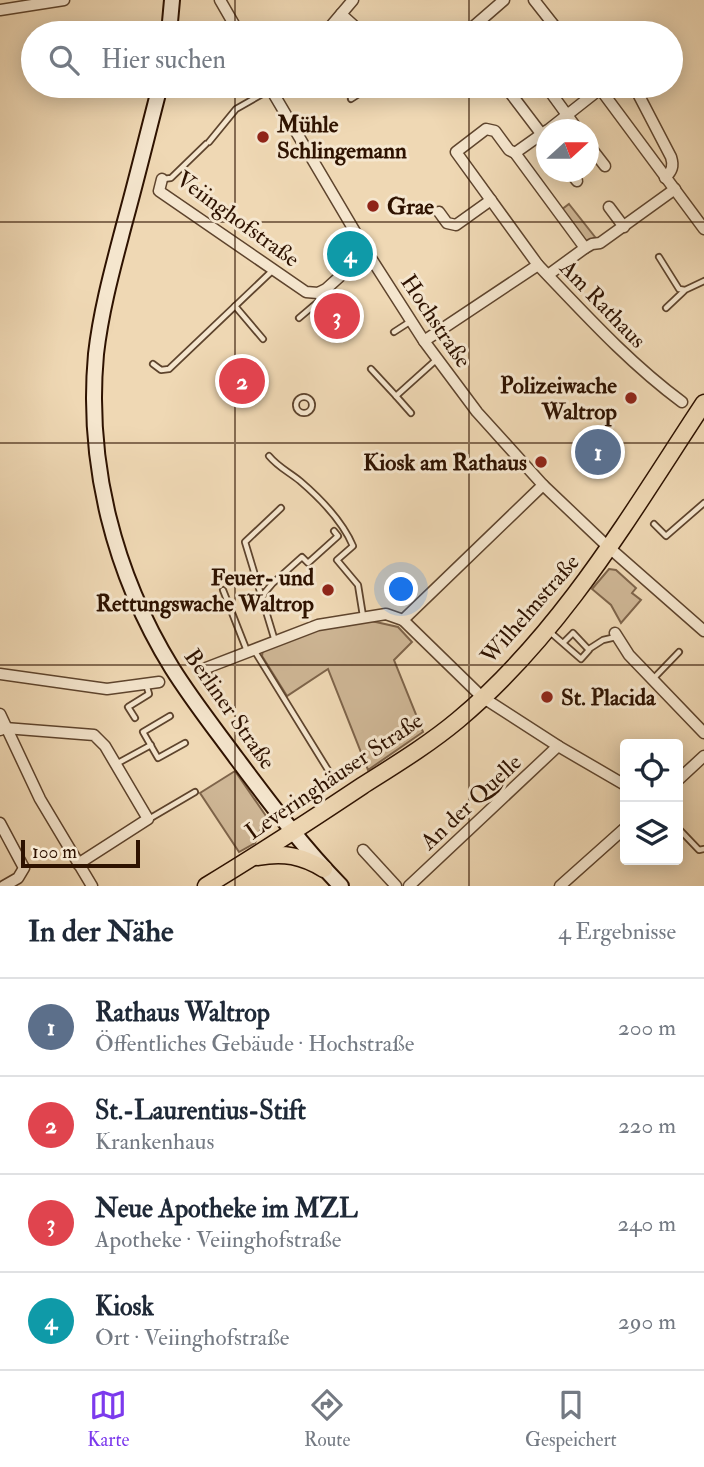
<!DOCTYPE html>
<html lang="de">
<head>
<meta charset="utf-8">
<style>
	:root { --surface:#fff; --page:#f2f2f3; --text:#1f2937; --muted:#747a83; --line:#e0e1e3; --accent:#7c3aed }
	body { margin:0; font-family:"IM FELL Double Pica",serif; background:var(--page); color:var(--text) }
	.controls { position:absolute; right:21px; bottom:21px; display:grid; overflow:hidden; border-radius:7px; box-shadow:0 4px 18px #0003 }
	.controls button { width:63px; height:63px; display:grid; place-items:center; padding:0; border:0; border-bottom:2px solid var(--line); background:var(--surface); color:var(--text); font:35px sans-serif }
	.compass { position:absolute; left:536px; top:119px; width:63px; height:63px; border-radius:50%; background:var(--surface); box-shadow:0 4px 18px #0003; rotate:69deg }
	.scale { position:absolute; left:21px; bottom:18px; width:119px; box-sizing:border-box; padding-left:7px; border:4px solid #2e1200; border-top:0; font-size:19px; line-height:24px; white-space:nowrap; color:#2e1200; -webkit-text-stroke:5px #f5e6ce; paint-order:stroke }
	.you { position:absolute; left:402px; top:590px; width:24px; height:24px; margin:-18px; border:5px solid #fff; border-radius:50%; background:#1a73e8; box-shadow:0 0 0 10px #1a73e833 }
	.badge { display:grid; place-items:center; width:46px; height:46px; border-radius:50%; background:var(--accent); color:#fff; font-size:23px; font-weight:700 }
	.pin { position:absolute; translate:-50% -50%; border:4px solid #fff; box-shadow:0 2px 7px #0006 }
	.list { margin:0; padding:0; list-style:none }
	h2 { display:flex; justify-content:space-between; align-items:center; height:91px; margin:0; padding:0 28px; font-size:30px }
	h2 small { font-size:23px; font-weight:400; color:var(--muted) }
	.list li { display:grid; grid-template-columns:46px 1fr auto; gap:21px; align-items:center; box-sizing:border-box; height:98px; padding:0 28px; border-top:2px solid var(--line) }
	.list b { display:block; font-size:26px; white-space:nowrap }
	.list p { margin:0; font-size:23px; white-space:nowrap; color:var(--muted) }
	.list em { font-size:23px; font-style:normal; color:var(--muted) }
	.icon { flex:none; width:38px; height:38px; fill:none; stroke:currentColor; stroke-width:2; stroke-linecap:round; stroke-linejoin:round }
	.map { position:relative; flex:none; width:704px; height:886px; overflow:hidden }
	.search { position:absolute; background:var(--surface); box-shadow:0 4px 18px #0003; left:21px; right:21px; top:21px; height:77px; display:flex; align-items:center; gap:18px; box-sizing:border-box; padding:0 24px; border-radius:38px; color:var(--muted); font-size:26px }
	.sheet { height:483px; background:var(--surface) }
	nav { display:flex; justify-content:space-around; align-items:center; box-sizing:border-box; height:98px; border-top:2px solid var(--line); background:var(--surface); font-size:19px; color:var(--muted) }
	nav a { display:grid; justify-items:center; gap:4px }
	nav .on { color:var(--accent) }
	.map>svg:first-child { display:block }
</style>
</head>
<body>
<div class="map">
<svg width="704" height="886" viewBox="0 0 704 886">
	<rect width="100%" height="100%" fill="#efd8b4"/>
	<filter id="stains"><feTurbulence type="fractalNoise" baseFrequency=".00286" numOctaves="4"/><feColorMatrix values="0 0 0 0 .2 0 0 0 0 .09 0 0 0 0 .02 0 0 0 .5 -.17"/></filter>
	<radialGradient id="worn" r=".72"><stop offset=".6" stop-color="#630" stop-opacity="0"/><stop offset="1" stop-color="#630" stop-opacity=".3"/></radialGradient>
	<g fill="#ceb695" stroke="#7e644a" stroke-width="2">
		<polygon points="569,204 595,237 585,244 561,210"/>
		<polygon points="609,569 616,570 636,588 632,593 641,600 621,623 611,605 592,589"/>
		<polygon points="367,620 398,627 412,642 394,660 423,732 368,770 328,669 287,696 262,656 263,649 313,630"/>
		<polygon points="235,771 266,816 255,843 239,852 200,793"/>
	</g>
	<g fill="none" stroke-linecap="round" stroke-linejoin="round">
		<defs>
			<g id="lane">
				<polyline points="351,99 371,86"/>
				<polyline points="209,142 236,109 271,89"/>
				<polyline points="163,179 171,178 206,144"/>
				<polyline points="659,257 679,289 685,290 704,281"/>
				<polyline points="235,306 263,339"/>
				<polyline points="666,308 684,291"/>
				<polyline points="299,318 319,301 318,294"/>
				<polyline points="394,332 411,321"/>
				<polyline points="153,364 161,370 169,369 272,271"/>
				<polyline points="371,369 396,396 436,360"/>
				<polyline points="396,396 411,413"/>
				<circle cx="304" cy="405" r="8"/>
				<path d="M269,456c9,11 20,16 31,25 21,18 42,39 53,65l-16,14 21,25 5,31"/>
				<polyline points="654,524 666,536 704,503"/>
				<polyline points="223,590 247,651"/>
				<polyline points="261,597 273,583 302,557 308,563 338,536 334,531"/>
				<polyline points="550,632 581,659 589,650 573,633 563,643"/>
				<polyline points="275,641 245,542 281,508"/>
				<polyline points="589,649 603,640 616,637"/>
				<polyline points="254,650 333,778"/>
				<polyline points="206,668 223,704"/>
				<polyline points="653,679 679,652"/>
				<polyline points="170,716 143,732 158,758 185,743"/>
				<polyline points="135,718 128,707 149,694 146,684"/>
				<polyline points="118,763 151,745"/>
				<polyline points="149,819 195,792"/>
				<polyline points="678,828 699,850 704,849"/>
			</g>
			<g id="street">
				<polyline points="220,0 239,33"/>
				<polyline points="534,0 560,33"/>
				<polyline points="0,10 64,0"/>
				<polyline points="341,14 362,33"/>
				<polyline points="325,33 353,0"/>
				<polyline points="466,33 504,0"/>
				<polyline points="269,86 367,252 424,341 477,412 543,485 605,544 704,631"/>
				<polyline points="505,86 546,140"/>
				<polyline points="546,86 578,130"/>
				<polyline points="598,86 704,229"/>
				<path d="M634,86l37,71c3,9 1,14 -6,21"/>
				<polyline points="548,130 600,89"/>
				<polyline points="588,144 605,166"/>
				<polyline points="515,153 546,131"/>
				<polyline points="570,172 577,181"/>
				<polyline points="162,179 159,191 306,292 318,293 326,289 367,252"/>
				<polyline points="609,207 624,227"/>
				<polyline points="439,212 447,223 456,225 491,200"/>
				<polyline points="585,248 592,244 600,243 675,189"/>
				<polyline points="538,265 456,152 486,129 495,131 509,150 515,153 585,248 548,275"/>
				<path d="M424,341l114,-76c46,48 90,97 144,137"/>
				<polyline points="403,620 543,485"/>
				<polyline points="615,633 629,655 704,733"/>
				<polyline points="206,668 318,625 386,614 403,620 482,697 558,746 625,785"/>
				<polyline points="0,674 107,689 159,682"/>
				<polyline points="0,714 40,799 92,886"/>
				<polyline points="0,730 5,728 94,735 105,746 148,819 78,864"/>
				<polyline points="678,780 704,756"/>
				<polyline points="0,823 24,868 18,878 4,886"/>
				<polyline points="363,850 396,886"/>
				<polyline points="409,886 558,746"/>
				<polyline points="560,886 625,828"/>
			</g>
			<g id="secondary">
				<polyline points="169,33 172,0"/>
				<path d="M160,86c-12,46 -23,92 -36,139 -11,42 -23,85 -28,129 -10,110 18,220 76,314 20,32 43,61 65,91 33,44 65,87 104,127"/>
			</g>
			<g id="primary">
				<path d="M258,857c26,-5 44,-1 66,12"/>
				<path d="M206,886c53,-32 105,-66 156,-100 33,-21 66,-41 96,-66 104,-87 172,-205 246,-317"/>
			</g>
		</defs>
		<use href="#lane" stroke="#5e442d" stroke-width="8"/>
		<use href="#street" stroke="#5e442d" stroke-width="13"/>
		<use href="#secondary" stroke="#2e1200" stroke-width="18"/>
		<use href="#primary" stroke="#2e1200" stroke-width="19"/>
		<use href="#lane" stroke="#f5e6ce" stroke-width="4.5"/>
		<use href="#street" stroke="#f5e6ce" stroke-width="10"/>
		<use href="#secondary" stroke="#f5e6ce" stroke-width="14"/>
		<use href="#primary" stroke="#efd8b4" stroke-width="16"/>
	</g>
	<path fill="none" stroke="#2e1200" stroke-width="2" stroke-opacity="0.55" d="M235,0v33M469,0v33M235,86v800M469,86v800M0,222h704M0,443h704M0,665h704"/>
	<g fill="#8f2418" stroke="#f5e6ce" stroke-width="2.5">
		<circle cx="263" cy="137" r="7"/>
		<circle cx="373" cy="206" r="7"/>
		<circle cx="631" cy="398" r="7"/>
		<circle cx="541" cy="462" r="7"/>
		<circle cx="328" cy="590" r="7"/>
		<circle cx="547" cy="697" r="7"/>
	</g>
	<g text-anchor="middle" dominant-baseline="central" stroke-width="6" stroke-linejoin="round" paint-order="stroke">
		<g font-size="23" font-weight="bold" fill="#2e1200" stroke="#f5e6ce" text-anchor="start">
			<text x="277" y="124">Mühle<tspan x="277" dy="26">Schlingemann</tspan></text>
			<text x="387" y="206">Grae</text>
			<text x="617" y="385" text-anchor="end">Polizeiwache<tspan x="617" dy="26">Waltrop</tspan></text>
			<text x="527" y="462" text-anchor="end">Kiosk am Rathaus</text>
			<text x="314" y="577" text-anchor="end">Feuer- und<tspan x="314" dy="26">Rettungswache Waltrop</tspan></text>
			<text x="561" y="697">St. Placida</text>
		</g>
		<g font-size="23" fill="#2e1200" stroke="#f5e6ce">
			<text transform="translate(238 219) rotate(36)">Veiinghofstraße</text>
			<text transform="translate(603 304) rotate(46)">Am Rathaus</text>
			<text transform="translate(436 321) rotate(56)">Hochstraße</text>
			<text transform="translate(530 609) rotate(-49)">Wilhelmstraße</text>
			<text transform="translate(230 709) rotate(55)">Berliner Straße</text>
			<text transform="translate(334 776) rotate(-34)">Leveringhäuser Straße</text>
			<text transform="translate(471 802) rotate(-43)">An der Quelle</text>
		</g>
	</g>
	<rect width="100%" height="100%" filter="url(#stains)"/>
	<rect width="100%" height="100%" fill="url(#worn)"/>
</svg>
<div class="controls">
<button><svg class="icon" aria-label="locate" viewBox="0 0 24 24"><circle cx="12" cy="12" r="6"/><path d="M12 2v4M12 18v4M2 12h4M18 12h4"/></svg></button>
<button><svg class="icon" aria-label="layers" viewBox="0 0 24 24"><path d="M12 4l9 5-9 5-9-5zM3 14l9 5 9-5"/></svg></button>
</div>
<svg class="compass" viewBox="-18 -18 36 36"><path d="M0-13l5 13h-10z" fill="#e53935"/><path d="M0 13l5-13h-10z" fill="#747a83"/></svg>
<div class="scale">100 m</div>
<div class="you"></div>
<div class="pin badge" style="left:598px;top:452px;background:#5c6f8a">1</div>
<div class="pin badge" style="left:242px;top:381px;background:#e0444e">2</div>
<div class="pin badge" style="left:337px;top:316px;background:#e0444e">3</div>
<div class="pin badge" style="left:350px;top:254px;background:#0f9aa8">4</div>
<div class="search"><svg class="icon" aria-label="search" viewBox="0 0 24 24"><circle cx="10" cy="10" r="6"/><path d="M15 15l6 6"/></svg>Hier suchen</div>
</div>
<section class="sheet">
<h2>In der Nähe<small>4 Ergebnisse</small></h2>
<ul class="list">
<li><span class="badge" style="background:#5c6f8a">1</span><div><b>Rathaus Waltrop</b><p>Öffentliches Gebäude · Hochstraße</p></div><em>200 m</em></li>
<li><span class="badge" style="background:#e0444e">2</span><div><b>St.-Laurentius-Stift</b><p>Krankenhaus</p></div><em>220 m</em></li>
<li><span class="badge" style="background:#e0444e">3</span><div><b>Neue Apotheke im MZL</b><p>Apotheke · Veiinghofstraße</p></div><em>240 m</em></li>
<li><span class="badge" style="background:#0f9aa8">4</span><div><b>Kiosk</b><p>Ort · Veiinghofstraße</p></div><em>290 m</em></li>
</ul>
</section>
<nav>
<a class="on"><svg class="icon" aria-label="map" viewBox="0 0 24 24"><path d="M3 6l6-2 6 2 6-2v14l-6 2-6-2-6 2zM9 4v14M15 6v14"/></svg>Karte</a>
<a><svg class="icon" aria-label="directions" viewBox="0 0 24 24"><path d="M12 3l9 9-9 9-9-9zM9 14v-3h6M13 9l2 2-2 2"/></svg>Route</a>
<a><svg class="icon" aria-label="saved" viewBox="0 0 24 24"><path d="M7 4h10v16l-5-4-5 4z"/></svg>Gespeichert</a>
</nav>
</body>
</html>
